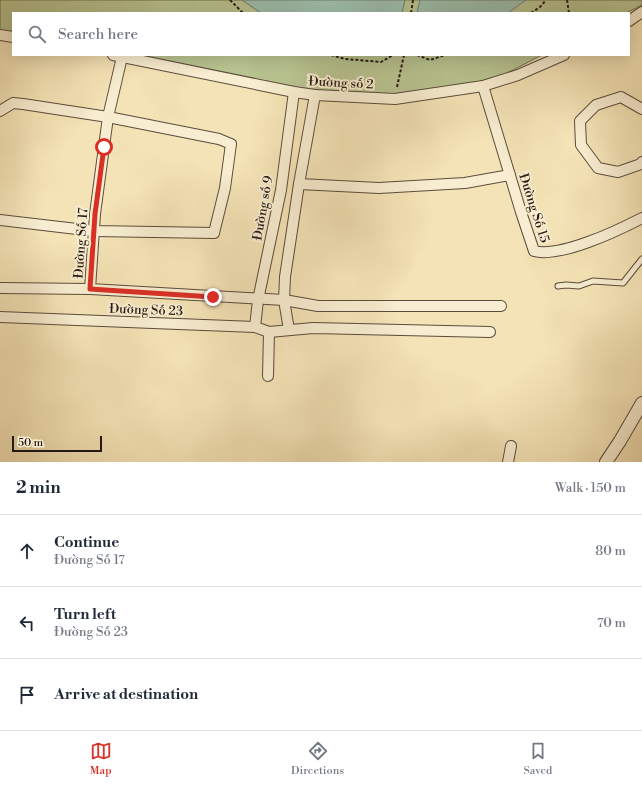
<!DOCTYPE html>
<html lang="en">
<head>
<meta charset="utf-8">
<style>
	:root { --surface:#fff; --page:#f2f2f3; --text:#1f2937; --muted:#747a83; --line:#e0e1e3; --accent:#d93025 }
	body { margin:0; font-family:"Libre Bodoni",serif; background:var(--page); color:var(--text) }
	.scale { position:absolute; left:12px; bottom:10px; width:90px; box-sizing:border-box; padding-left:4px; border:2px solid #261913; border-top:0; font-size:11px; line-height:14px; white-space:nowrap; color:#261913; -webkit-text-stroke:3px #f8edd0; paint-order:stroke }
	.stop { position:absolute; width:12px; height:12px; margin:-9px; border:3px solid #d93025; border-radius:50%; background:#fff }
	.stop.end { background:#d93025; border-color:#fff; box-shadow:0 1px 4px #0008 }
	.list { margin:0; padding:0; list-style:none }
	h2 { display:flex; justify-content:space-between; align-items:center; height:52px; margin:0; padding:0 16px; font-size:17px }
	h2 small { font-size:13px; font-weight:400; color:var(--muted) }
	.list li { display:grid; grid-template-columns:26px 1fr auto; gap:12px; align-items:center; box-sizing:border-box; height:72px; padding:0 16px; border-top:1px solid var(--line) }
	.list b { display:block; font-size:15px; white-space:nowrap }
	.list p { margin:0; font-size:13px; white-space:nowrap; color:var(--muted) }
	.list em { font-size:13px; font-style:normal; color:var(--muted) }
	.icon { flex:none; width:22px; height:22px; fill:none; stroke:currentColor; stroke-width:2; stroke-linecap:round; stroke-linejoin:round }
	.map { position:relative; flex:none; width:642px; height:462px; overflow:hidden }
	.search { position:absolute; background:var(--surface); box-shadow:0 4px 16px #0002; left:12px; right:12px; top:12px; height:44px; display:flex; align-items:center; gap:10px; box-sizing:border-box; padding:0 14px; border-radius:0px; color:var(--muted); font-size:15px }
	.sheet { height:268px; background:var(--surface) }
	nav { display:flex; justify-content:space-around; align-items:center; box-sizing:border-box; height:56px; border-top:1px solid var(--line); background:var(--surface); font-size:11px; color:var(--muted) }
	nav a { display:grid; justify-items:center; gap:2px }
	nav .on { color:var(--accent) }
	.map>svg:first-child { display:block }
</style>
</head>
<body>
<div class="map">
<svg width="642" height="462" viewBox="0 0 642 462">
	<rect width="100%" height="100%" fill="#f4e3b6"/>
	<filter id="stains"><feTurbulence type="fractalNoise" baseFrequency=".005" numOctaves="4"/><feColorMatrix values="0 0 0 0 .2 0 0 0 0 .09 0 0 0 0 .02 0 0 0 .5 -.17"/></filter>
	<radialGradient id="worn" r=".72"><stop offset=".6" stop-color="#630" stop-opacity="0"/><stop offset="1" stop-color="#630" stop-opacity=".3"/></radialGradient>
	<g fill="#b8c491" stroke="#6f6e52">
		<polygon points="0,0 642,0 642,5 626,13 13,13 13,36 0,33"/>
		<polygon points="112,55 542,55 484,85 395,97 294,90"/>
	</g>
	<g fill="#9cbeac" stroke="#6d7c6f">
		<polygon points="242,0 405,0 402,13 261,13"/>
		<polygon points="420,0 526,0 508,13 417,13"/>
	</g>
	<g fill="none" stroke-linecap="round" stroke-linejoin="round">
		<defs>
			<polyline id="service" points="558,286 566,285 579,286 593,281 623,283 642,259"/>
			<g id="minor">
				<polyline points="629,21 642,12"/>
				<polyline points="0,35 13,37"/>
				<polyline points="113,55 294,92 315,95 395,99 483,86 518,75 564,55"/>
				<path d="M483,86l38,126 13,39c26,7 83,-20 108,-33"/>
				<polyline points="642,109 621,97 596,105 580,121 581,145 598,168 618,172 641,164 642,162"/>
				<polyline points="0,111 13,103 23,104 108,117 219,139 231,144 225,188 214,233 94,231 0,220"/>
				<polyline points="299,184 379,188 465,183 510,175"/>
				<polyline points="0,288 90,289 284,300 318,306 501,306"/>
				<polyline points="90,289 95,214 108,117 122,57"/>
				<polyline points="0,317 255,327 269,332 313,328 490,332"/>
				<polyline points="255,327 258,300 281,190 294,92"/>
				<polyline points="289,330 284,300 285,277 299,184 315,95"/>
				<polyline points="268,376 269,332"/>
				<polyline points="508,462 511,446"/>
			</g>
			<polyline id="tertiary" points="606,462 620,441 642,403"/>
		</defs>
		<use href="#service" stroke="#5a4c3c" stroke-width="7"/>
		<use href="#minor" stroke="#5a4c3c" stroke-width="12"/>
		<use href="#tertiary" stroke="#5a4c3c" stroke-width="14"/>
		<g stroke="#261913" stroke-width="2" stroke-dasharray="3 2" stroke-linecap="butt">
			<polyline points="230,0 243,13"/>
			<polyline points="567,0 569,13"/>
			<polyline points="411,13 413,0"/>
			<polyline points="531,13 540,7 546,0"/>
			<polyline points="331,55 345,59 381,62 393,55"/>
			<polyline points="417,55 430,60 445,55"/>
			<polyline points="397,87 404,55"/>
		</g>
		<use href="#service" stroke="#f8edd0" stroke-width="5"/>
		<use href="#minor" stroke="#f8edd0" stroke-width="10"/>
		<use href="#tertiary" stroke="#f8edd0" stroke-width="12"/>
	</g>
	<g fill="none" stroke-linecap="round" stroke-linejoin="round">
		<polyline stroke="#d93025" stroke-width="5" points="104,147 95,214 90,289 213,297"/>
	</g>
	<g text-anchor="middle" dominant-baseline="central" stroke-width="4" stroke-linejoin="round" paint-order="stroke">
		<g font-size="13" fill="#261913" stroke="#f8edd0">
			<text transform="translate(341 83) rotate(3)">Đường số 2</text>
			<text transform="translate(263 208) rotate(-80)">Đường số 9</text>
			<text transform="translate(534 208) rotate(72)">Đường Số 15</text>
			<text transform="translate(81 243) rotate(-86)">Đường Số 17</text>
			<text transform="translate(146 310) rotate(2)">Đường Số 23</text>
		</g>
	</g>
	<rect width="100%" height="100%" filter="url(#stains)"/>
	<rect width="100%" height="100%" fill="url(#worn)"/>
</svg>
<div class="scale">50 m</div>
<div class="stop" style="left:104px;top:147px"></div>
<div class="stop end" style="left:213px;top:297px"></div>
<div class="search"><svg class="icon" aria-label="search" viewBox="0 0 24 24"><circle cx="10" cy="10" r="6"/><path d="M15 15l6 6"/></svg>Search here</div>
</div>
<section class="sheet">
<h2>2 min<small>Walk · 150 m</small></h2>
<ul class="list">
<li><svg class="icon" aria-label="ahead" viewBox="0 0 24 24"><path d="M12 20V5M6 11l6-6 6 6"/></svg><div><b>Continue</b><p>Đường Số 17</p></div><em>80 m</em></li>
<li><svg class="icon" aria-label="left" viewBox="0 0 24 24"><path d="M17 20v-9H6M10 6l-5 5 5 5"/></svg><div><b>Turn left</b><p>Đường Số 23</p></div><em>70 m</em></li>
<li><svg class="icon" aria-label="arrive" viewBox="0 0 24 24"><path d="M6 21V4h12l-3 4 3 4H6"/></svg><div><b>Arrive at destination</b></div></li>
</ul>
</section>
<nav>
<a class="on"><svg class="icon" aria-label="map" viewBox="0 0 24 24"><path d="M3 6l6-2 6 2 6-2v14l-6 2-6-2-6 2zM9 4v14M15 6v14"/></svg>Map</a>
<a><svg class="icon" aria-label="directions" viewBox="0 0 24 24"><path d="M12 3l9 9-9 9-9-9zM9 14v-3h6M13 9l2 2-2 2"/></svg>Directions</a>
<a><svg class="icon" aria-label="saved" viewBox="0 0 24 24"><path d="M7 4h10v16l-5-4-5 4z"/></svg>Saved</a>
</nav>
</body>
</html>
